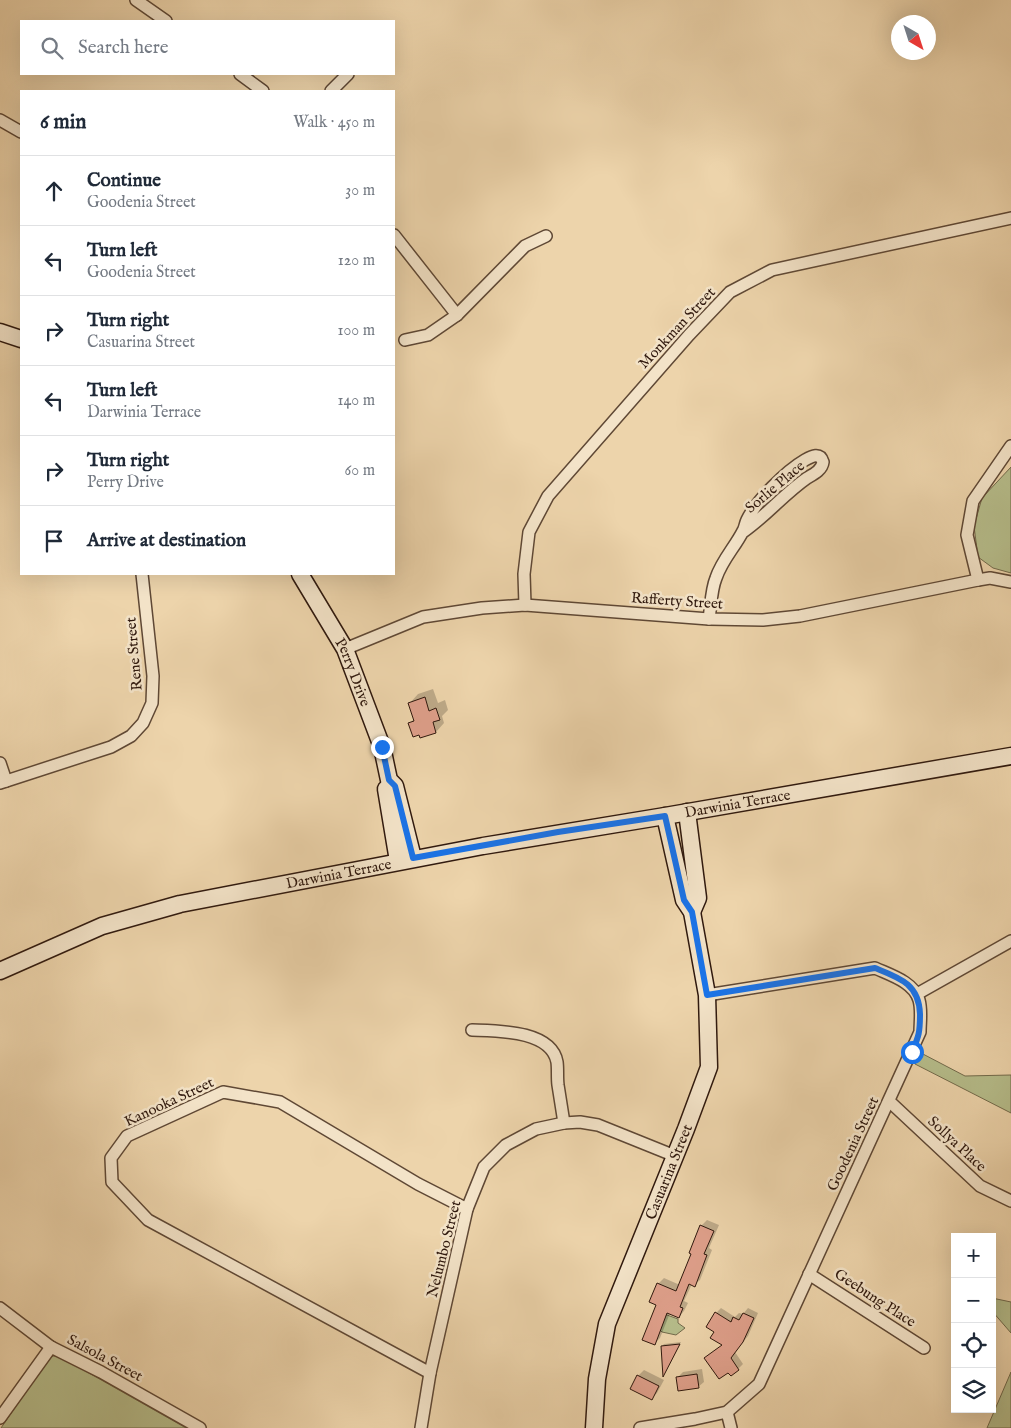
<!DOCTYPE html>
<html lang="en">
<head>
<meta charset="utf-8">
<style>
	:root { --surface:#fff; --page:#f6f6f7; --text:#1f2937; --muted:#747a83; --line:#e0e1e3 }
	body { margin:0; font-family:"IM FELL English",serif; background:var(--page); color:var(--text) }
	.controls { position:absolute; right:15px; bottom:15px; display:grid; overflow:hidden; border-radius:0px; box-shadow:0 5px 20px #0002 }
	.controls button { width:45px; height:45px; display:grid; place-items:center; padding:0; border:0; border-bottom:1px solid var(--line); background:var(--surface); color:var(--text); font:25px sans-serif }
	.compass { position:absolute; left:891px; top:15px; width:45px; height:45px; border-radius:50%; background:var(--surface); box-shadow:0 5px 20px #0002; rotate:141deg }
	.stop { position:absolute; width:15px; height:15px; margin:-11px; border:4px solid #1a73e8; border-radius:50%; background:#fff }
	.stop.end { background:#1a73e8; border-color:#fff; box-shadow:0 1px 5px #0008 }
	.list { margin:0; padding:0; list-style:none }
	h2 { display:flex; justify-content:space-between; align-items:center; height:65px; margin:0; padding:0 20px; font-size:21px }
	h2 small { font-size:16px; font-weight:400; color:var(--muted) }
	.list li { display:grid; grid-template-columns:32px 1fr auto; gap:15px; align-items:center; box-sizing:border-box; height:70px; padding:0 20px; border-top:1px solid var(--line) }
	.list b { display:block; font-size:19px; white-space:nowrap }
	.list p { margin:0; font-size:16px; white-space:nowrap; color:var(--muted) }
	.list em { font-size:16px; font-style:normal; color:var(--muted) }
	.icon { flex:none; width:28px; height:28px; fill:none; stroke:currentColor; stroke-width:2; stroke-linecap:round; stroke-linejoin:round }
	.map { position:relative; flex:none; width:1011px; height:1428px; overflow:hidden }
	.search { position:absolute; background:var(--surface); box-shadow:0 5px 20px #0002; left:20px; top:20px; width:375px; height:55px; display:flex; align-items:center; gap:12px; box-sizing:border-box; padding:0 18px; border-radius:0px; color:var(--muted); font-size:19px }
	.panel { position:absolute; background:var(--surface); box-shadow:0 5px 20px #0002; left:20px; top:90px; width:375px; height:485px; border-radius:0px }
	.map>svg:first-child { display:block }
</style>
</head>
<body>
<div class="map">
<svg width="1011" height="1428" viewBox="0 0 1011 1428">
	<rect width="100%" height="100%" fill="#edd4ab"/>
	<filter id="stains"><feTurbulence type="fractalNoise" baseFrequency=".004" numOctaves="4"/><feColorMatrix values="0 0 0 0 .2 0 0 0 0 .09 0 0 0 0 .02 0 0 0 .5 -.17"/></filter>
	<radialGradient id="worn" r=".72"><stop offset=".6" stop-color="#630" stop-opacity="0"/><stop offset="1" stop-color="#630" stop-opacity=".3"/></radialGradient>
	<g fill="#b6bd8b" stroke="#736b4c">
		<polygon points="1011,467 1011,573 993,568 978,557 974,526 982,498"/>
		<polygon points="921,1053 965,1076 1011,1075 1011,1113 915,1064"/>
		<polygon points="992,1298 1011,1302 1011,1333 992,1311"/>
		<polygon points="667,1315 678,1319 678,1323 685,1328 676,1335 662,1332 658,1328 660,1316"/>
		<polygon points="53,1356 59,1356 186,1428 1,1428 48,1359"/>
		<polygon points="1011,1372 1011,1428 987,1428"/>
	</g>
	<g fill="#0003">
		<polygon points="433,689 438,703 445,700 448,710 442,716 444,723 436,732 410,723 415,718 410,703 418,694"/>
		<polygon points="707,1220 719,1225 709,1248 712,1250 700,1280 694,1285 692,1284 684,1301 688,1303 684,1311 679,1317 670,1313 660,1338 654,1344 658,1284 664,1278 680,1285 701,1226"/>
		<polygon points="721,1308 735,1317 739,1313 743,1314 748,1308 758,1313 748,1336 735,1352 743,1364 738,1369 706,1358 723,1345 716,1313"/>
		<polygon points="681,1342 665,1373 664,1374 662,1346 664,1344"/>
		<polygon points="702,1369 704,1382 698,1387 677,1378 683,1372"/>
		<polygon points="644,1370 664,1380 657,1393 652,1398 638,1376"/>
	</g>
	<g fill="#de9f8a" stroke="#30190e">
		<polygon points="425,697 429,711 436,708 440,720 433,722 436,733 420,738 419,735 413,737 408,723 414,721 408,703"/>
		<polygon points="700,1225 714,1231 704,1254 707,1255 695,1287 689,1284 680,1307 683,1308 679,1318 667,1313 655,1345 642,1340 656,1305 649,1302 657,1283 676,1291 691,1254 689,1253"/>
		<polygon points="715,1312 731,1322 733,1317 739,1320 743,1313 754,1318 743,1342 731,1358 739,1370 731,1376 728,1373 719,1379 704,1358 722,1345 710,1338 714,1332 706,1327"/>
		<polygon points="680,1344 663,1377 661,1346"/>
		<polygon points="697,1374 699,1388 678,1391 676,1377"/>
		<polygon points="637,1375 659,1386 652,1400 630,1389"/>
	</g>
	<g fill="none" stroke-linecap="round" stroke-linejoin="round">
		<defs>
			<g id="street">
				<polyline points="136,0 166,21"/>
				<polyline points="240,74 263,91"/>
				<polyline points="331,91 348,74"/>
				<polyline points="0,120 21,132"/>
				<polyline points="394,235 457,315"/>
				<polyline points="405,340 428,335 457,315 525,246 546,236"/>
				<polyline points="978,580 967,535 973,501 1011,446"/>
				<polyline points="525,605 524,574 529,532 548,496 689,335 730,292 772,270 1011,218"/>
				<path d="M709,619c2,-13 2,-29 7,-41 6,-18 19,-31 27,-47 2,-3 2,-7 4,-11 9,-19 39,-49 58,-60 7,-4 15,-8 18,2 -1,8 -9,12 -16,16 -23,16 -41,38 -64,54"/>
				<polyline points="345,649 423,617 482,608 525,605 709,619 763,620 800,616 978,580 990,578 1011,582"/>
				<polyline points="0,763 6,781"/>
				<polyline points="0,783 111,747 131,736 143,723 152,703 153,676 142,574"/>
				<polyline points="917,994 1011,941"/>
				<path d="M472,1030c25,1 79,0 85,32 1,7 0,15 1,23 2,13 4,25 6,38"/>
				<polyline points="889,1101 980,1186 1011,1201"/>
				<polyline points="809,1274 924,1348"/>
				<polyline points="0,1308 51,1347 101,1372 200,1428"/>
				<polyline points="430,1373 148,1220 112,1182 111,1158 127,1136 223,1092 280,1102 418,1184 467,1209"/>
				<polyline points="727,1412 731,1428"/>
				<polyline points="0,1418 51,1347"/>
				<polyline points="421,1428 430,1373 467,1209 484,1167 506,1145 536,1129 564,1123 580,1122 598,1125 675,1156"/>
				<path d="M640,1428l55,-9 32,-7 32,-28 161,-352c0,-10 2,-22 -1,-32 -5,-18 -29,-25 -44,-32l-168,27"/>
			</g>
			<g id="secondary">
				<polyline points="0,332 21,339"/>
				<path id="s1" d="M300,574l45,75 37,98 7,33 6,6 18,72"/>
				<polyline points="386,789 398,861"/>
				<polyline points="687,812 698,898 692,912"/>
				<path id="s2" d="M0,971l102,-45 78,-22 303,-58 182,-30 346,-60"/>
				<path id="s3" d="M594,1428l3,-49 10,-55 79,-195 23,-62 -2,-72 -15,-83 -8,-12 -19,-84"/>
			</g>
		</defs>
		<use href="#street" stroke="#5f4835" stroke-width="14"/>
		<use href="#secondary" stroke="#30190e" stroke-width="19"/>
		<use href="#street" stroke="#f3e3c8" stroke-width="11"/>
		<use href="#secondary" stroke="#f3e3c8" stroke-width="16"/>
	</g>
	<g fill="none" stroke-linecap="round" stroke-linejoin="round">
		<path stroke="#1a73e8" stroke-width="6" d="M382,747l7,33 6,6 18,72 145,-26 107,-16 19,84 8,12 15,83 168,-27c25,10 44,16 45,46 0,18 -1,22 -8,38"/>
	</g>
	<g text-anchor="middle" dominant-baseline="central" stroke-width="5" stroke-linejoin="round" paint-order="stroke">
		<g font-size="15" fill="#30190e" stroke="#f3e3c8">
			<text transform="translate(677 328) rotate(-47)">Monkman Street</text>
			<text transform="translate(775 487) rotate(-40)">Sorlie Place</text>
			<text transform="translate(677 601) rotate(4)">Rafferty Street</text>
			<text transform="translate(134 654) rotate(-95)">Rene Street</text>
			<text stroke="none"><textPath href="#s1" startOffset="112">Perry Drive</textPath></text>
			<text stroke="none"><textPath href="#s2" startOffset="759">Darwinia Terrace</textPath></text>
			<text stroke="none"><textPath href="#s2" startOffset="354">Darwinia Terrace</textPath></text>
			<text transform="translate(169 1102) rotate(-25)">Kanooka Street</text>
			<text transform="translate(853 1144) rotate(-65)">Goodenia Street</text>
			<text transform="translate(957 1144) rotate(43)">Sollya Place</text>
			<text stroke="none"><textPath href="#s3" startOffset="269">Casuarina Street</textPath></text>
			<text transform="translate(444 1249) rotate(-76)">Nelumbo Street</text>
			<text transform="translate(875 1298) rotate(33)">Geebung Place</text>
			<text transform="translate(105 1358) rotate(28)">Salsola Street</text>
		</g>
	</g>
	<rect width="100%" height="100%" filter="url(#stains)"/>
	<rect width="100%" height="100%" fill="url(#worn)"/>
</svg>
<div class="controls">
<button>+</button>
<button>−</button>
<button><svg class="icon" aria-label="locate" viewBox="0 0 24 24"><circle cx="12" cy="12" r="6"/><path d="M12 2v4M12 18v4M2 12h4M18 12h4"/></svg></button>
<button><svg class="icon" aria-label="layers" viewBox="0 0 24 24"><path d="M12 4l9 5-9 5-9-5zM3 14l9 5 9-5"/></svg></button>
</div>
<svg class="compass" viewBox="-18 -18 36 36"><path d="M0-13l5 13h-10z" fill="#e53935"/><path d="M0 13l5-13h-10z" fill="#747a83"/></svg>
<div class="stop" style="left:912px;top:1052px"></div>
<div class="stop end" style="left:382px;top:747px"></div>
<div class="search"><svg class="icon" aria-label="search" viewBox="0 0 24 24"><circle cx="10" cy="10" r="6"/><path d="M15 15l6 6"/></svg>Search here</div>
<section class="panel">
<h2>6 min<small>Walk · 450 m</small></h2>
<ul class="list">
<li><svg class="icon" aria-label="ahead" viewBox="0 0 24 24"><path d="M12 20V5M6 11l6-6 6 6"/></svg><div><b>Continue</b><p>Goodenia Street</p></div><em>30 m</em></li>
<li><svg class="icon" aria-label="left" viewBox="0 0 24 24"><path d="M17 20v-9H6M10 6l-5 5 5 5"/></svg><div><b>Turn left</b><p>Goodenia Street</p></div><em>120 m</em></li>
<li><svg class="icon" aria-label="right" viewBox="0 0 24 24"><path d="M7 20v-9h11M14 6l5 5-5 5"/></svg><div><b>Turn right</b><p>Casuarina Street</p></div><em>100 m</em></li>
<li><svg class="icon" aria-label="left" viewBox="0 0 24 24"><path d="M17 20v-9H6M10 6l-5 5 5 5"/></svg><div><b>Turn left</b><p>Darwinia Terrace</p></div><em>140 m</em></li>
<li><svg class="icon" aria-label="right" viewBox="0 0 24 24"><path d="M7 20v-9h11M14 6l5 5-5 5"/></svg><div><b>Turn right</b><p>Perry Drive</p></div><em>60 m</em></li>
<li><svg class="icon" aria-label="arrive" viewBox="0 0 24 24"><path d="M6 21V4h12l-3 4 3 4H6"/></svg><div><b>Arrive at destination</b></div></li>
</ul>
</section>
</div>
</body>
</html>
